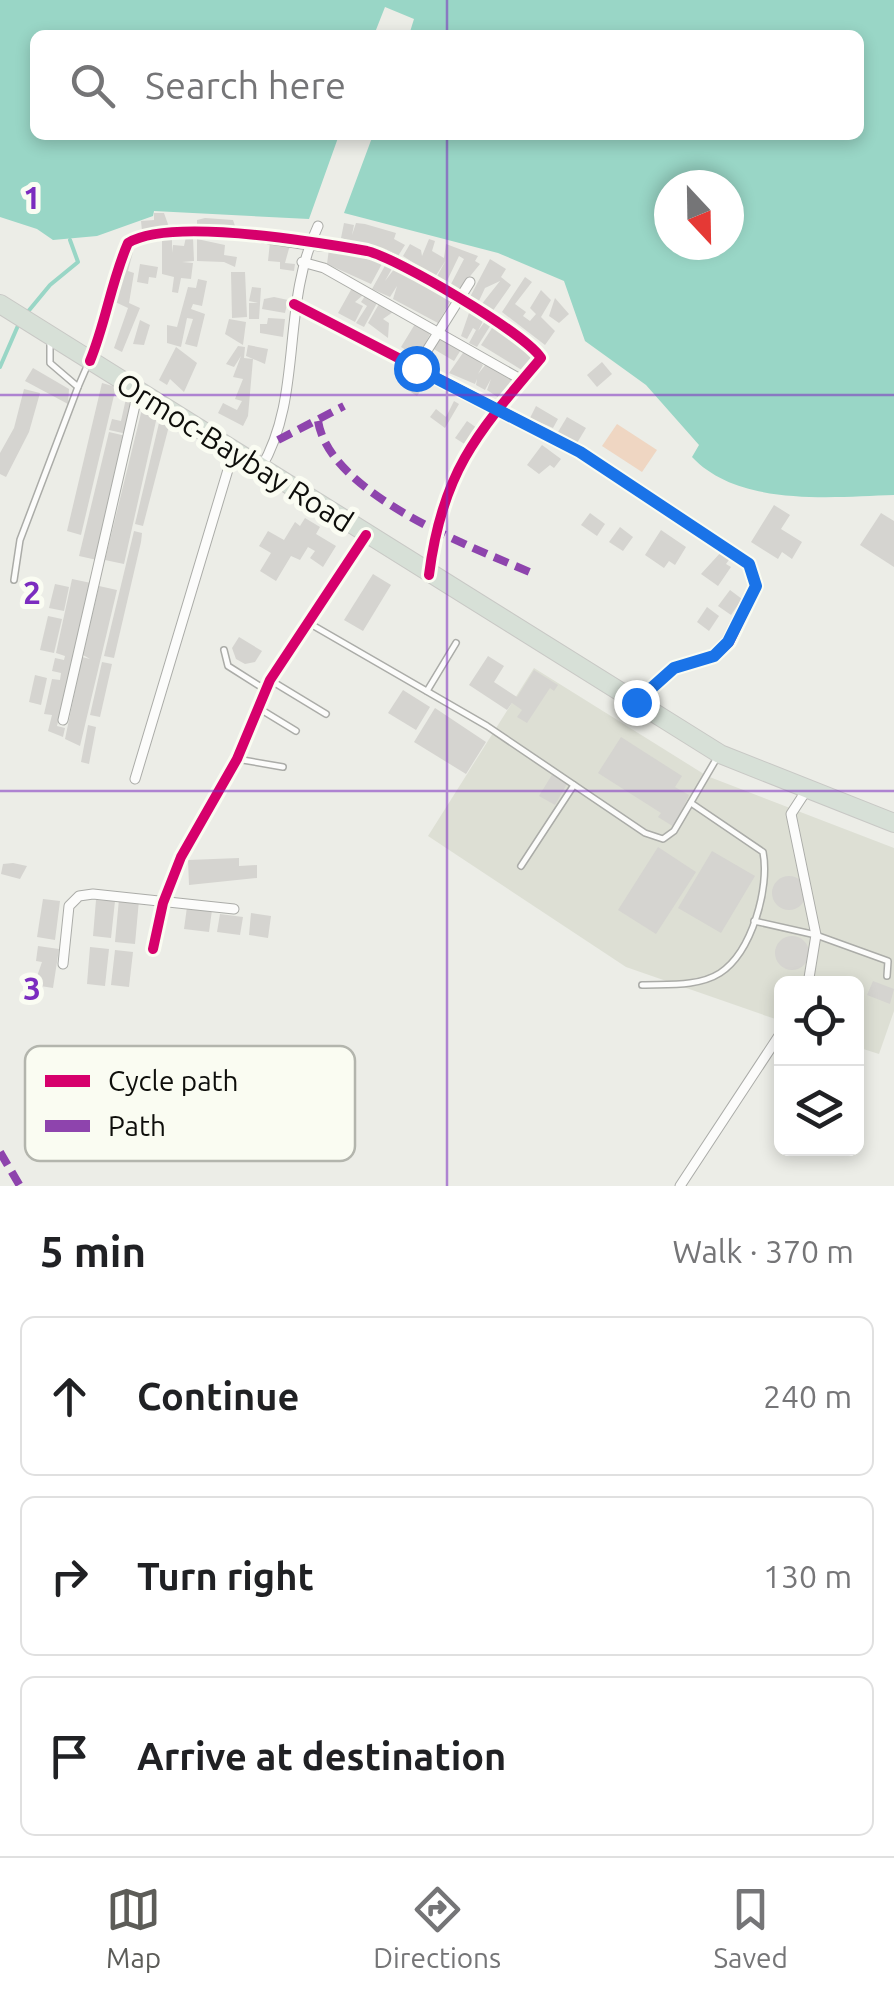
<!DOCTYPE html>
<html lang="en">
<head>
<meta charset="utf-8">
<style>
	:root { --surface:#fff; --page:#f6f6f6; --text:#202124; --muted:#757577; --line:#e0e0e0; --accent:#5c5c58 }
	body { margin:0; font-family:Ubuntu,sans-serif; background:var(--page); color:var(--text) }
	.controls { position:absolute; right:30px; bottom:30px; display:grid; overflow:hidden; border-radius:15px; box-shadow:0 5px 15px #0003 }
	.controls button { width:90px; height:90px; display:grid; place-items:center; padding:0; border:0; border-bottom:2px solid var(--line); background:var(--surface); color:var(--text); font:50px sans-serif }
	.compass { position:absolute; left:654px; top:170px; width:90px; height:90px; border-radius:50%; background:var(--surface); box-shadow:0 5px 15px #0003; rotate:158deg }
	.stop { position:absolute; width:30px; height:30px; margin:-22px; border:8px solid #1a73e8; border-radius:50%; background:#fff }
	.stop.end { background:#1a73e8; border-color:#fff; box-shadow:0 2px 10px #0008 }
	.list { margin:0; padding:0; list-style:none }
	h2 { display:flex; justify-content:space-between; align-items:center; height:130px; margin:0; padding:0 40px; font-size:42px }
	h2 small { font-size:32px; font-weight:400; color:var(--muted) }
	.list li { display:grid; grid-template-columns:65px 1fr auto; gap:30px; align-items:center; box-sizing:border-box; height:160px; margin:0 20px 20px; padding:0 20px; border:2px solid var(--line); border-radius:15px }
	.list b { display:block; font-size:38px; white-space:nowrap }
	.list em { font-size:32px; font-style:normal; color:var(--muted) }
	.icon { flex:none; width:55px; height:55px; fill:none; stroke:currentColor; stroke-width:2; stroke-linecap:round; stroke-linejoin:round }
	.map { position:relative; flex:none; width:894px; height:1186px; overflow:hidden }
	.search { position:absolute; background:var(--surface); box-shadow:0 5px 15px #0003; left:30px; right:30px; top:30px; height:110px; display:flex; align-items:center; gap:25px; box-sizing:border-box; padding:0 35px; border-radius:15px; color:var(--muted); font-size:38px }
	.sheet { height:670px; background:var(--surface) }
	nav { display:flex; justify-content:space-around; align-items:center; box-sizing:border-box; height:140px; border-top:2px solid var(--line); background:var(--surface); font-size:28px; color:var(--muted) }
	nav a { display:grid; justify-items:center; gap:5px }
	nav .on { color:var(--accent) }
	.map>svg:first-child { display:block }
</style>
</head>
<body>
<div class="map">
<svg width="894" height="1186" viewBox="0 0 894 1186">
	<rect width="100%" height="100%" fill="#ecede7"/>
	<polygon fill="#dddfd4" points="534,668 707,776 894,848 894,1011 879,1054 857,1047 856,984 782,984 781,1021 626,967 428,836"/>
	<polygon fill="#efd6c2" points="617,424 657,450 642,472 602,446"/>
	<path fill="#99d6c6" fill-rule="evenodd" d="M0,0h894v495c-63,2 -155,12 -202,-38l7,-12 -53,-60 -61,-44 -21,-60 -66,-28 -154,-40 29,-78h486v-100h-450l5,-16 -29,-12 -11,28h-339v100h304l-30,84 -155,-8 -1,5 -56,20 -44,4 -16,-11 -37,-12zM669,185h60v60h-60z"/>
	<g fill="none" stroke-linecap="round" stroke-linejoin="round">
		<g stroke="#99d6c6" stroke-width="4">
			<polyline points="26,314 50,285 78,262 70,240"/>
			<polyline points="0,367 20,321"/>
		</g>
	</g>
	<g fill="#d5d4d0">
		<polygon points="154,213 164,213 169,227 142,231 141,221 154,220"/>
		<polygon points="205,218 233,220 236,229 197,227 197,220"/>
		<polygon points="344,223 354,225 352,235 356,223 365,224 396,233 394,239 405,245 398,256 341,238"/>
		<polygon points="162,237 172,237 172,253 173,245 184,246 186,237 193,238 194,261 182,262 193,263 191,279 181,278 178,293 172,292 174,277 162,274"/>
		<polygon points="197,239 225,245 224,255 237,257 235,267 224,262 197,261"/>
		<polygon points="429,239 435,241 432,251 444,258 446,244 478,256 475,261 480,264 458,291 450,286 464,259 459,256 445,285 435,280 446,260 435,277 403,256 410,244 421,250 422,256"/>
		<polygon points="270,242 290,245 285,263 295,264 294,271 280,269 280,262 268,261"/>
		<polygon points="125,249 133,252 128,271 134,273 129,303 140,308 122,352 114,348 128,308 113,301 119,286 111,283"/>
		<polygon points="329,249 347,255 350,250 366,258 369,252 384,260 371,284 327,264"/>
		<polygon points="490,259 506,269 501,277 511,285 492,312 481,305 500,281 485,288 478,303 470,297"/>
		<polygon points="387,262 394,265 385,281 395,268 451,300 438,323 393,299 397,286 390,297 372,289"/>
		<polygon points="140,264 158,267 156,278 149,277 148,284 137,282"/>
		<polygon points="231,272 245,272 247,317 232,318"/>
		<polygon points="525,277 532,282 515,304 526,312 523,316 530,321 536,314 530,308 541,290 551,300 541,317 555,331 545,345 502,312"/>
		<polygon points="198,279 207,281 202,306 193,304 191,309 205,314 197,347 185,344 193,319 187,318 181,347 167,343 167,325 177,327 188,287 196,288"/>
		<polygon points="252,287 261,288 259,319 249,319 249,303 258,303 249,301"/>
		<polygon points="352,288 363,295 355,302 363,306 355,322 338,313"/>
		<polygon points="365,296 377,303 364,327 356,323 367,306 361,302"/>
		<polygon points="274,297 288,300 285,313 262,309 264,299"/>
		<polygon points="555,298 569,314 559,323 549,316"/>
		<polygon points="379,304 393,312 383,319 389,323 388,338 368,323"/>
		<polygon points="469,313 483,321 478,331 486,320 492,323 477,347 469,343 476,330 473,328 467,339 461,336"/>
		<polygon points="268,318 285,319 283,337 260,333 260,324 267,324"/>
		<polygon points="229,319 246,322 243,345 225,334"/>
		<polygon points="140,320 150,325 144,345 133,344"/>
		<polygon points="415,324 431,332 421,352 418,349 414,355 401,347"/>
		<polygon points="494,325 538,356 525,372 481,345"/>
		<polygon points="441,337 462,348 454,361 432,348"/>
		<polygon points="248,345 268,349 265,364 246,356"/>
		<polygon points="238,346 245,347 244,358 253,359 248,416 243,426 218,413 223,403 237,410 242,401 235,399 243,379 233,377 241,356 234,367 226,364"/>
		<polygon points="176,347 197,363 184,392 170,379 167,385 159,380"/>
		<polygon points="465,350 483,365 478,374 486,364 517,382 502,400 487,390 491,379 485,390 476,385 477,379 475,384 449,373"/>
		<polygon points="602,362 612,374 597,387 587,375"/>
		<polygon points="33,368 69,389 68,404 25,381"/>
		<polygon points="418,371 429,378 417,396 406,389"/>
		<polygon points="102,383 116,387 81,535 67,531"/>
		<polygon points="24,389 40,393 29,432 6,477 0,474 0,453 14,428"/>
		<polygon points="127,394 136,396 127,434 109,430 112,419 121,421"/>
		<polygon points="454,401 459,404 445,428 430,417 436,409 446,417"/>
		<polygon points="536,406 558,419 553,428 530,418"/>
		<polygon points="142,409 158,412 124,564 105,560"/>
		<polygon points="567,417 586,428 577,443 558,432"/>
		<polygon points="467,421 477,428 466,445 455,438"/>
		<polygon points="159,423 169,426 143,526 135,524"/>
		<polygon points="109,432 126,436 97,560 79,556"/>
		<polygon points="542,445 561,459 554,468 550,465 539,474 527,465"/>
		<polygon points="774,505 790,515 781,529 802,542 792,559 782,552 778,559 751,542"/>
		<polygon points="590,513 605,524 597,536 581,525"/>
		<polygon points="881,513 894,521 894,567 860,545"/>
		<polygon points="305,518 320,527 316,534 336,546 323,567 310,558 315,551 308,547 300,560 291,556 276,581 260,571 271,553 259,546 268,531 284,540 295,522 300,526"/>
		<polygon points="620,527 633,537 623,551 609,542"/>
		<polygon points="661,530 686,547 675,565 669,561 664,568 645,555"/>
		<polygon points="134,531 142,533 141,542 114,658 104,656"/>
		<polygon points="722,551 731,557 726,564 731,567 718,586 701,574"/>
		<polygon points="373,574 391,585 363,631 344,620"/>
		<polygon points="72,579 91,583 57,726 65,728 63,737 48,731 52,715 44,714 52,679 60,680 61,673 52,671 55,658 64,660 65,656 56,653"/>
		<polygon points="55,584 69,587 64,611 49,608"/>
		<polygon points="99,586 117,590 80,746 65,739 82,657 90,659 83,655"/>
		<polygon points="730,590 742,599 731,615 718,606"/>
		<polygon points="707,607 719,616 709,631 697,622"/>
		<polygon points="48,616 62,619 54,653 40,650"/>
		<polygon points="239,637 262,651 255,662 245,664 236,659 232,648"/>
		<polygon points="488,656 504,666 494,682 517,697 534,670 558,685 554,691 550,688 527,723 517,717 522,710 512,703 507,710 469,685"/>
		<polygon points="102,662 112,664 100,717 90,715"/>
		<polygon points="35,675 47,678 41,705 29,702"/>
		<polygon points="403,690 430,707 416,730 388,713"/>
		<polygon points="435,708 486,742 466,774 414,742"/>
		<polygon points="88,725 96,727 89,764 81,762"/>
		<polygon points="621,737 682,776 675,787 689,795 674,827 658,817 661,813 598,773"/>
		<polygon points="553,773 568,782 555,805 539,796"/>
		<polygon points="658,847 696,872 656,934 618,910"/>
		<polygon points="712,851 755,876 721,933 678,908"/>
		<polygon points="239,858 239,866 257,865 257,878 189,885 188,860"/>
		<polygon points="13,863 27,866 20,879 1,874 3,864"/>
		<circle cx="789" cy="893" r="17"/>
		<polygon points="43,899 60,901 55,940 37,937"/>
		<polygon points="119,899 139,900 135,944 115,942"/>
		<polygon points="96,900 115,901 111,938 93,936"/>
		<polygon points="187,907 212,910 209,932 184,929"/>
		<polygon points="251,913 271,916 268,938 249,935"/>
		<polygon points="220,914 243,917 240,935 217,932"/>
		<circle cx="792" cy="953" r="17"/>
		<polygon points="38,946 59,949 53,988 34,985 42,962 36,961"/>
		<polygon points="90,947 109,949 105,986 87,984"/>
		<polygon points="115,950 133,952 129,987 111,985"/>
		<polygon points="873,981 894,989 890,1004 867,995"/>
	</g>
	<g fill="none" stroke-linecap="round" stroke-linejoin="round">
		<defs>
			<g id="lane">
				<polyline points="50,343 50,363 78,387 88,364"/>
				<polyline points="14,580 20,540 78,387"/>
				<polyline points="307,622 487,726 645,833 663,839 674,831 718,756"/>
				<polyline points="224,650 228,666 266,690"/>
				<polyline points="270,680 326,714"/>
				<polyline points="427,691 456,643"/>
				<polyline points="260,709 296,731"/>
				<polyline points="237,759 283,767"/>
				<polyline points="521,866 574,785"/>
				<polyline points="754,921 816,935 888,961 887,976"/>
				<path d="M642,985c25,-1 56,2 78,-12 32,-21 50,-86 43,-121l-72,-49"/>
			</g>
			<g id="street">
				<polyline points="302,262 324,268 522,380"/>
				<polyline points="294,304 580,452 749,564 756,586 729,642 714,656 674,668 637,701"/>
				<path d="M90,361c16,-39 21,-79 38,-118 45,-28 133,-3 183,2 25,3 52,1 76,11 27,12 141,81 154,102 -63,74 -99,113 -112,215"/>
				<polyline points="416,368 470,282"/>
				<path d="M261,468c43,-73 19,-162 57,-242"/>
				<polyline points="63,720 138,392"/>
				<polyline points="135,779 233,453"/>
				<polyline points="806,791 791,814 816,935 808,984"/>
				<polyline points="153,949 163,903 181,857 237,759 270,680 366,535"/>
				<polyline points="63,964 69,906 79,896 93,894 234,909"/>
				<polyline points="680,1186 782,1031"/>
			</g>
			<polyline id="highway" points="0,304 720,754 894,823"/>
		</defs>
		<use href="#lane" stroke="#abaca8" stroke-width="8"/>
		<use href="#street" stroke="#abaca8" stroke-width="11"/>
		<use href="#highway" stroke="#c8c8c5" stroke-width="20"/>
		<use href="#lane" stroke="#fcfcfb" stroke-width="5"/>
		<use href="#street" stroke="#fcfcfb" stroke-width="9"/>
		<use href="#highway" stroke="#d7e0d7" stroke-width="18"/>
		<g stroke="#8e44ad" stroke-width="8" stroke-dasharray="15 8" stroke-linecap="butt">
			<path d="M318,421c12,73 151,125 214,152"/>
			<polyline points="278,440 344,406"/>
			<polyline points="0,1152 20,1186"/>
		</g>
		<defs>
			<g id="cycleway">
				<polyline points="294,304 580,452 749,564 756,586 729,642 714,656 674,668 636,702"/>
				<path d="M90,361c16,-39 21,-79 38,-118 42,-26 188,-1 239,8 30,7 158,82 174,107 -64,75 -99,114 -112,217"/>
				<polyline points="153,949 163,903 181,857 237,759 270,680 366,535"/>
			</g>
		</defs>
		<use href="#cycleway" stroke="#fafcf2" stroke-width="16"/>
		<use href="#cycleway" stroke="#d6006c" stroke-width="10"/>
	</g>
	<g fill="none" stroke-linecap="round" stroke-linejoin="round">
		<polyline stroke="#1a73e8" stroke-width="12" points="416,368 580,452 749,564 756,586 728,642 714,656 674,668 636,702"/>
	</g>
	<path fill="none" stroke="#7b2cbf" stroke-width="2.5" stroke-opacity="0.55" d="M447,0v35M447,135v1051M0,395h894M0,791h894"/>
	<g text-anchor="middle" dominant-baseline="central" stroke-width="10" stroke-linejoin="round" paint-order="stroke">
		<g font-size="30" fill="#0e0e0b" stroke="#fafcf2">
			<text transform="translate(235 452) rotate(32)">Ormoc-Baybay Road</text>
		</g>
	</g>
	<rect x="25" y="1046" width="330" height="115" rx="15" fill="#fafcf2" stroke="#b3b5ad" stroke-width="2.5"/>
	<rect x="45" y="1075" width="45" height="12" fill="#d6006c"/>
	<rect x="45" y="1120" width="45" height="12" fill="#8e44ad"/>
	<g font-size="28" fill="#0e0e0b">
		<text x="108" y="1091">Cycle path</text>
		<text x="108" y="1136">Path</text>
	</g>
	<g font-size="32" text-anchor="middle" font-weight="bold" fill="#7b2cbf" stroke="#fafcf2" stroke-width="10" stroke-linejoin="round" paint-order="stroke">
		<text x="32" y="209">1</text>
		<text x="32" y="604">2</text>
		<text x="32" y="1000">3</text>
	</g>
</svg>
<div class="controls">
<button><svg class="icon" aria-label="locate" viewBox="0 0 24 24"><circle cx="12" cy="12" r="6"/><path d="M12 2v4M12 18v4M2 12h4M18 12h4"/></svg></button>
<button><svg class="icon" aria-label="layers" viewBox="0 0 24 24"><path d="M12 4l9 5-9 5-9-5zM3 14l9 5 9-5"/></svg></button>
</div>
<svg class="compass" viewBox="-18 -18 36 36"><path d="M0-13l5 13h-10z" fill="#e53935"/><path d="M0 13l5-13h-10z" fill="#757577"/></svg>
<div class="stop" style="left:416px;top:368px"></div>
<div class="stop end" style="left:636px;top:702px"></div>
<div class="search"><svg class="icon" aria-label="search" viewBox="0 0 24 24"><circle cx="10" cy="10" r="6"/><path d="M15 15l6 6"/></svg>Search here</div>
</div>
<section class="sheet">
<h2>5 min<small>Walk · 370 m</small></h2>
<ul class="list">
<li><svg class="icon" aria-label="ahead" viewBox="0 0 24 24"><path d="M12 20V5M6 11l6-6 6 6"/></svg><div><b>Continue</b></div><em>240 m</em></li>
<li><svg class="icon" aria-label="right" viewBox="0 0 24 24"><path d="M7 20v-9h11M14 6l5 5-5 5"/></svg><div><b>Turn right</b></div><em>130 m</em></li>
<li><svg class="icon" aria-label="arrive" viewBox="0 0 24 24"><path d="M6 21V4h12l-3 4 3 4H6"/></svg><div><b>Arrive at destination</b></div></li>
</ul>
</section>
<nav>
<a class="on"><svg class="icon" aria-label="map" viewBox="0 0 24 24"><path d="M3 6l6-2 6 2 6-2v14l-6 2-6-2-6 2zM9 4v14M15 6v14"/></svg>Map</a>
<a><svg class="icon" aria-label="directions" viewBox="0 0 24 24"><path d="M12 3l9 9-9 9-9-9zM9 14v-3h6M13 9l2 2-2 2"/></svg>Directions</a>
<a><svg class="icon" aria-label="saved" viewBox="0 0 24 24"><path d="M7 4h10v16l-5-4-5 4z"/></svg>Saved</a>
</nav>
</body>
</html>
